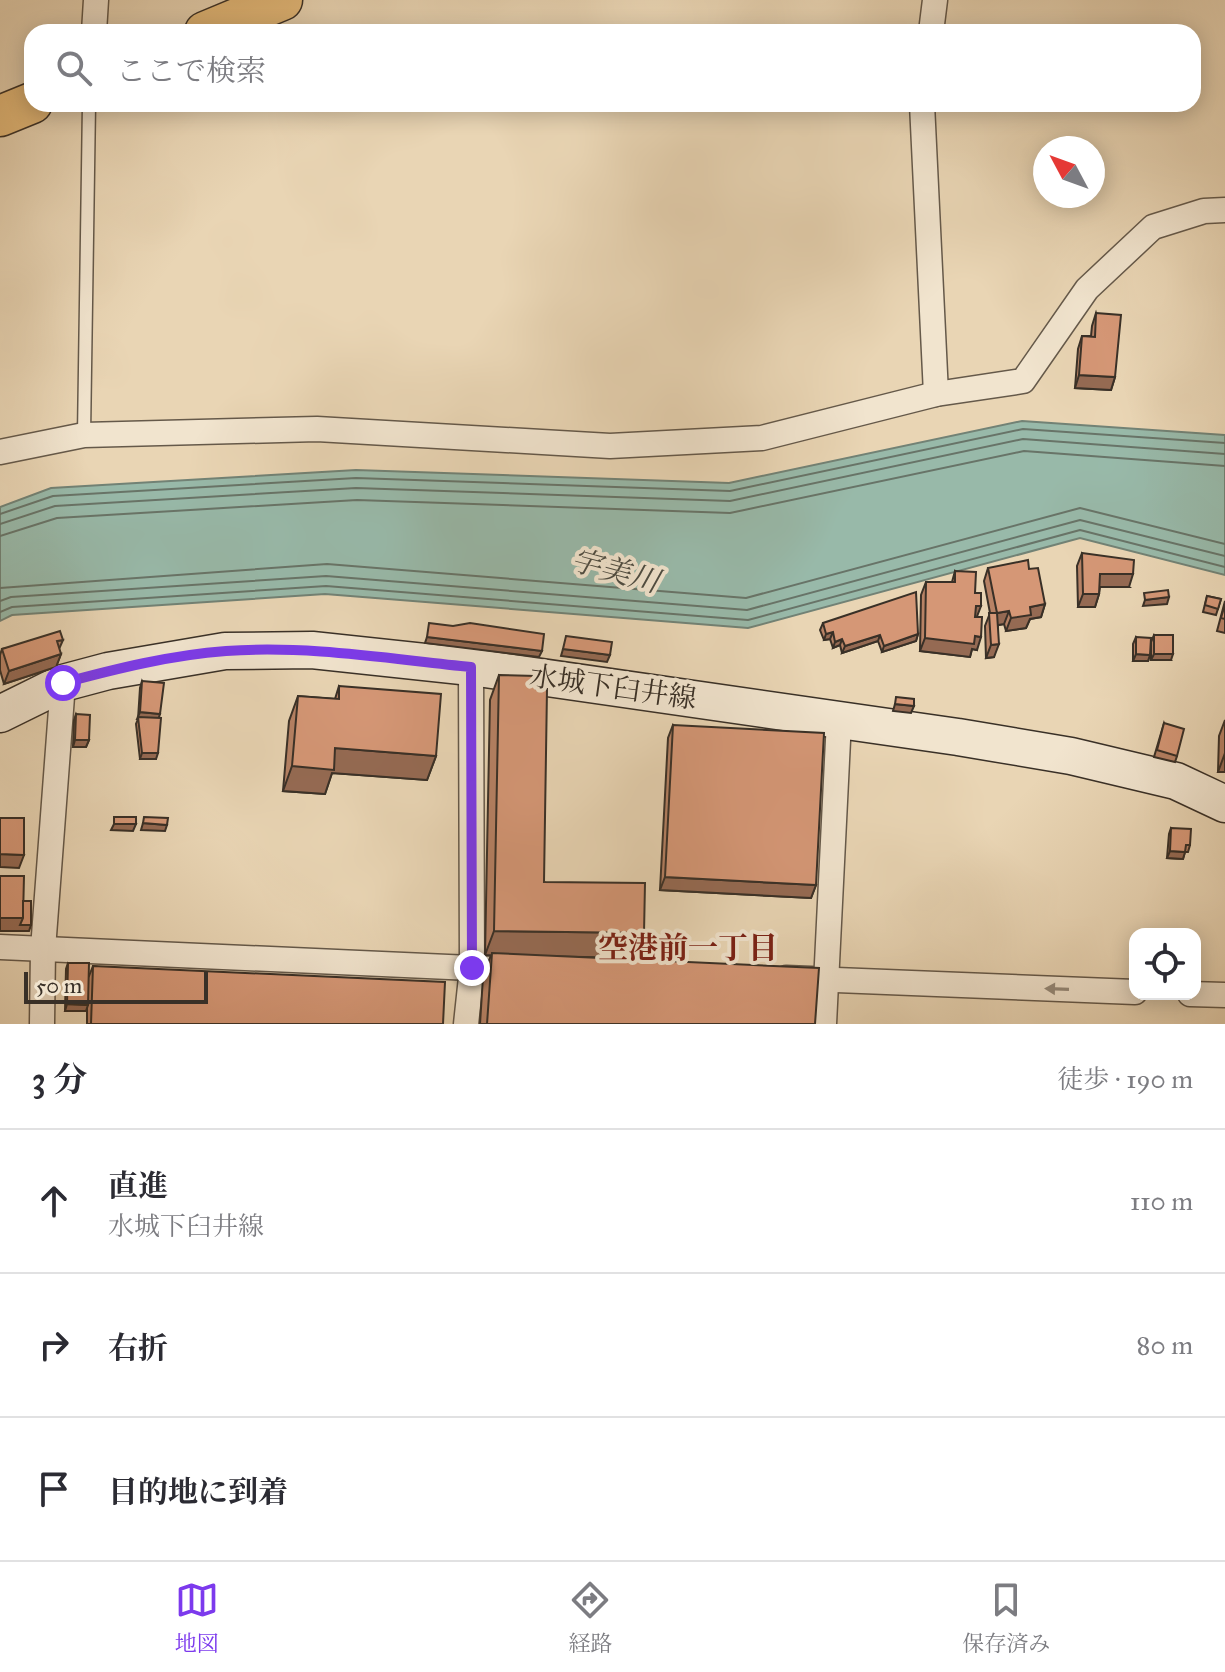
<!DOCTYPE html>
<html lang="ja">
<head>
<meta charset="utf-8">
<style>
	:root { --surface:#fff; --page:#f7f7f7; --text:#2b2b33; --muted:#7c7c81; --line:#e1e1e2; --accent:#7c3aed }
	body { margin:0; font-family:"IM FELL Great Primer","Noto Serif JP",serif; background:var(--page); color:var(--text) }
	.controls { position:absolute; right:24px; bottom:24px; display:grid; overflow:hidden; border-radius:16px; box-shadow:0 4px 20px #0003 }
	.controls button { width:72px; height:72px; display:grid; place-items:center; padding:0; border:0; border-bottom:2px solid var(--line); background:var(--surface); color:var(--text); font:40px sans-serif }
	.compass { position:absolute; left:1033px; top:136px; width:72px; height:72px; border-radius:50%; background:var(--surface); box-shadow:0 4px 20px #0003; rotate:311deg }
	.scale { position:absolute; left:24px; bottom:20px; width:184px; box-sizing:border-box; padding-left:8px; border:4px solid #393027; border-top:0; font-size:22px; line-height:28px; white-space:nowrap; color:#393027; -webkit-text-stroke:6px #f1e4ce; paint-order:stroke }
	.stop { position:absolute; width:24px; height:24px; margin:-18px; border:6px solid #7c3aed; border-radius:50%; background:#fff }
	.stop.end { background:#7c3aed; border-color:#fff; box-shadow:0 2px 8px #0008 }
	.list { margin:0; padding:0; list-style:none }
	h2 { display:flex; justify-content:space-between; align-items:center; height:104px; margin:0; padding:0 32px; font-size:34px }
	h2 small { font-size:26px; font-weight:400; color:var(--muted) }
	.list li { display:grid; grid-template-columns:52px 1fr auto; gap:24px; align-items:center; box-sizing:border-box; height:144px; padding:0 32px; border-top:2px solid var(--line) }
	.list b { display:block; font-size:30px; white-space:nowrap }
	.list p { margin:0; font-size:26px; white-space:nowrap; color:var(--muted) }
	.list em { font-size:26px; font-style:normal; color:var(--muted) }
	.icon { flex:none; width:44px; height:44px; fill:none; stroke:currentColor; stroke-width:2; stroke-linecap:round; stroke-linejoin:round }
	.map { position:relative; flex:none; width:1225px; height:1024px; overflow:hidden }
	.search { position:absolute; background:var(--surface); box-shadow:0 4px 20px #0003; left:24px; right:24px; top:24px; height:88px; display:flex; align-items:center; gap:20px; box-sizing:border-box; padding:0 28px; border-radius:24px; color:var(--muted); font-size:30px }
	.sheet { height:536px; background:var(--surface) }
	nav { display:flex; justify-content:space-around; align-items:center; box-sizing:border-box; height:112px; border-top:2px solid var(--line); background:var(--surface); font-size:22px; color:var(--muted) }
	nav a { display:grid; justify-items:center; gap:4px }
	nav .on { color:var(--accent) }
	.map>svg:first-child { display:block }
</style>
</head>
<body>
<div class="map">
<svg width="1225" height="1024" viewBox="0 0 1225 1024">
	<rect width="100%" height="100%" fill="#e9d5b4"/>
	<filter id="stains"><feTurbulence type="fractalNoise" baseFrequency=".0025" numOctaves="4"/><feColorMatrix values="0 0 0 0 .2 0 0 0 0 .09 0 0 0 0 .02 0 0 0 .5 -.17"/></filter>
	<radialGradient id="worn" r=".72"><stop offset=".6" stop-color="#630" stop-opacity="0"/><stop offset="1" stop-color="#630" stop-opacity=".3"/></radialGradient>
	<polygon fill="#98b9a9" stroke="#728275" stroke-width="2" points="1022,421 1225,435 1225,575 1080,538 748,628 325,594 12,615 0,621 0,507 51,488 356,470 729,483"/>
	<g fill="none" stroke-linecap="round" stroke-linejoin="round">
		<g stroke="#687468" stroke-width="2">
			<polyline points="0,514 53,496 356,478 730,491 1023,429 1225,443"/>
			<polyline points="0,524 55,506 356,488 730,501 1023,439 1225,454"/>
			<polyline points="0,536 57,518 357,500 730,513 1024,451 1225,466"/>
			<polyline points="0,588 327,564 746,598 1080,508 1225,544"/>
			<polyline points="0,601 11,597 326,576 747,610 1080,520 1225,556"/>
			<polyline points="0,612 12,607 326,586 748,620 1080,530 1225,567"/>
		</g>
		<defs>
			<polyline id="service" points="84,435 89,104"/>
			<g id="minor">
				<polyline points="94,32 96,0"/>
				<polyline points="931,32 935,0"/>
				<polyline points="922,104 936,394"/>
				<polyline points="0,452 84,435 317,429 610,446 762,438 936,394 1023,381 1087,289 1153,227 1204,211 1225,210"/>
				<polyline points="0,947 517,970"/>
				<polyline points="786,978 1135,992"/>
				<polyline points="1190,994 1225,995"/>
				<polyline points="42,1024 43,949 63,683"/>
				<polyline points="466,1024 472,968 471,667"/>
				<polyline points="824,1024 839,720"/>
			</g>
			<polyline id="secondary" points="0,714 63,683 108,671 225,651 312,650 471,667 958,737 1071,756 1176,781 1225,804"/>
			<g id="primary">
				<polyline points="205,32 282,0"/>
				<polyline points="0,116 32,103"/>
			</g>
		</defs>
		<use href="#service" stroke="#65594a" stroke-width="15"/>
		<use href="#minor" stroke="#65594a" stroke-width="27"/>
		<use href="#secondary" stroke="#393027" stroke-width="39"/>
		<use href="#primary" stroke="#393027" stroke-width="43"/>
		<use href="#service" stroke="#f1e4ce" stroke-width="12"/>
		<use href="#minor" stroke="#f1e4ce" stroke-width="24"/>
		<use href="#secondary" stroke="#f1e4ce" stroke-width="36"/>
		<use href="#primary" stroke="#e4ba7a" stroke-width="40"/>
	</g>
	<g fill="#b78265" stroke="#393027" stroke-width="2">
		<polygon points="1096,313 1115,377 1111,390 1075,388 1078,349 1082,336 1091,336 1092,326"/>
		<polygon points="1082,553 1129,587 1100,587 1099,594 1095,607 1078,607 1077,566"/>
		<polygon points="988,568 1029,569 1045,604 1041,617 1030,619 1026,628 1006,631 1004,624 998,625 994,657 986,658 985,626 990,613 984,581"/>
		<polygon points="955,571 975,593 977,650 972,649 970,657 920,651 921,595 926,582 952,582"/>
		<polygon points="1207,596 1221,599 1216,615 1203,612"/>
		<polygon points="1225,601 1225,633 1217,631"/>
		<polygon points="823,623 918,634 916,641 882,652 878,641 842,653 840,645 833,648 830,639 824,640 820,630"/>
		<polygon points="1154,635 1171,660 1151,660 1151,642"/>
		<polygon points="1136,637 1150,655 1148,661 1133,661 1133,644"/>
		<polygon points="63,640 59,649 61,654 56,667 4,684 0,670 0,655 2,649"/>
		<polygon points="499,675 536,689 544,882 644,933 635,958 582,957 815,1024 480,1024 483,977 491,955 485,955 490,700"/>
		<polygon points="142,681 159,718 156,759 140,759 136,724 138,719 140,688"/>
		<polygon points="339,686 436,756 427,780 332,773 325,794 283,791 289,721 298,696 335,699"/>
		<polygon points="76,714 89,740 86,747 73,747 74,720"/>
		<polygon points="1225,720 1225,772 1218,772 1219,736"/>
		<polygon points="1164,723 1177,756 1175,762 1154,757"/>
		<polygon points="673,725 816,885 811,898 660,890 668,738"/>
		<polygon points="1171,828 1190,845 1188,852 1185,852 1183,859 1167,858 1169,834"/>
		<polygon points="68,963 89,976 93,966 443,1024 87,1024 87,1007 86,1011 65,1011 66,969"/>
	</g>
	<g fill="#956a53" stroke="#393027" stroke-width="2">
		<polygon points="1079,375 1115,377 1111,390 1075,388"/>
		<polygon points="1100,574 1133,574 1129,587 1095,587"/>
		<polygon points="1083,594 1099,594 1095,607 1078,607"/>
		<polygon points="1169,597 1167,604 1143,606 1145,600"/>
		<polygon points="1045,604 1041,617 1030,619 1026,628 1006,631 1011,618 1030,607"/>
		<polygon points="976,606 981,606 976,619 971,619"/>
		<polygon points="1009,611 1004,624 993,626 997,613"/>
		<polygon points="833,632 830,639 824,640 826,634"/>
		<polygon points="918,634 916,641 882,652 884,646"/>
		<polygon points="880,635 878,641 842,653 845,646"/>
		<polygon points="975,636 981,637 977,650 972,649 970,657 920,651 925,638"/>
		<polygon points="427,637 542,651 539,657 425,643"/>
		<polygon points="842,639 840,645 833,648 835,642"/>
		<polygon points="999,644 994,657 986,658 991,645"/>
		<polygon points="563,649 610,655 607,662 561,656"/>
		<polygon points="61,654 56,667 4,684 9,671"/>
		<polygon points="1136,654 1150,655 1148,661 1133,661"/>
		<polygon points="1154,654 1173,654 1171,660 1151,660"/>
		<polygon points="895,704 914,706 911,713 893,711"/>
		<polygon points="140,712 160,714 158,720 137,719"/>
		<polygon points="75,740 89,740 86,747 73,747"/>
		<polygon points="335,748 436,756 427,780 332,773 325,794 283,791 292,766"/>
		<polygon points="142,753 158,753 156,759 140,759"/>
		<polygon points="1225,753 1225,772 1218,772"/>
		<polygon points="143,823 167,825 165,831 141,830"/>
		<polygon points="114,824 136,824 133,831 111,830"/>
		<polygon points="1170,851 1185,852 1183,859 1167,858"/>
		<polygon points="0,854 24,855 19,868 0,867"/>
		<polygon points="665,877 816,885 811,898 660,890"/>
		<polygon points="0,918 23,918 31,925 29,931 0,931"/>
		<polygon points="494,931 644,933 635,958 485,955"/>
		<polygon points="67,1004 88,1005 86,1011 65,1011"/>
	</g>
	<g fill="#d59776" stroke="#393027" stroke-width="2">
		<polygon points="1096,313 1121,315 1115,377 1079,375 1082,336 1095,337"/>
		<polygon points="1082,553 1134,560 1133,574 1100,574 1099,594 1083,594"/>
		<polygon points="1028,560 1029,569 1038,568 1045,604 1030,607 1031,615 1011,618 1009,611 997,613 988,568"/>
		<polygon points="955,571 976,572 975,593 981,593 981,606 976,606 975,617 982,617 981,637 975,636 974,644 925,638 926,582 955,582"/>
		<polygon points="1168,590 1169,597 1145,600 1144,593"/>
		<polygon points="916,592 918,634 884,646 880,635 845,646 842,639 835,642 833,632 826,634 823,623"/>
		<polygon points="1207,596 1221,599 1218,609 1205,605"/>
		<polygon points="1225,604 1225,619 1221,618"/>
		<polygon points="989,613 997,613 999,644 991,645"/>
		<polygon points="429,623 453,626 470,623 544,634 542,651 427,637"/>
		<polygon points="60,631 63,640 57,641 61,654 9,671 2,649"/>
		<rect x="1154" y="635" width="19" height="19"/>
		<polygon points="566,636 612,642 610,655 563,649"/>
		<polygon points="1136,637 1151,638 1150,655 1136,654"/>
		<polygon points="499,675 536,676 536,689 547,689 544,882 645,883 644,933 494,931"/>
		<polygon points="142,681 164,683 160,714 140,712"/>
		<polygon points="339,686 441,694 436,756 335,748 334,770 292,766 298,696 339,699"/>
		<polygon points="896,697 914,699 914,706 895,704"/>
		<polygon points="76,714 90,715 89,740 75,740"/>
		<polygon points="138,717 161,718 158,753 142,753"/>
		<polygon points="1164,723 1184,729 1177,756 1157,750"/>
		<polygon points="673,725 824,733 816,885 665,877"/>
		<rect x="114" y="817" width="22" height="7"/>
		<polygon points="144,817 168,818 167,825 143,823"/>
		<polygon points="0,818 24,818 24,855 0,854"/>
		<polygon points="1171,828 1191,829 1190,845 1186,845 1185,852 1170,851"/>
		<polygon points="0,876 24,876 23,918 0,918"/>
		<polygon points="23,901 31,901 31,925 20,925 23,918"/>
		<polygon points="492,953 819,968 815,1024 487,1024"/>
		<polygon points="68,963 89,963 88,1005 67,1004"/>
		<polygon points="93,966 445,982 443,1024 91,1024"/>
	</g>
	<defs><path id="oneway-solid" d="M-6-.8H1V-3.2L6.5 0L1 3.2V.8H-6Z" transform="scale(2)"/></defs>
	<use fill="#958a7a" href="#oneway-solid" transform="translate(1057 989) rotate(-178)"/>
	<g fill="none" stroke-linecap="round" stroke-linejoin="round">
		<path stroke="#7c3aed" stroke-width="10" d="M63,683c52,-14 108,-28 163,-32 82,-6 164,8 245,16l1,301"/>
	</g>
	<g text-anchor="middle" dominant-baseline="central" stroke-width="8" stroke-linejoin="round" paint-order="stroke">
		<g font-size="28" fill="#393027" stroke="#f1e4ce">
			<text transform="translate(613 687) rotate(8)">水城下臼井線</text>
		</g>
		<g font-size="30" font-style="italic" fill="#4c4b41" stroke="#f1e4ce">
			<text transform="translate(615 571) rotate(15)">宇美川</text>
		</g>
		<g font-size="30" font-weight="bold" fill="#7a1f14" stroke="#f1e4ce">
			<text x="688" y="948">空港前一丁目</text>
		</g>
	</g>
	<rect width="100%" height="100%" filter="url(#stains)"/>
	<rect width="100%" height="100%" fill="url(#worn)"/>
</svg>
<div class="controls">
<button><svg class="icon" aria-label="locate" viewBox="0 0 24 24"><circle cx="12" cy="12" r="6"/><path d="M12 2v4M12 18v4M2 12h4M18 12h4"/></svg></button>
</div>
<svg class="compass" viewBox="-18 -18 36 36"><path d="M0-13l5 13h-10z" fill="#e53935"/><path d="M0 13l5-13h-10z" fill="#7c7c81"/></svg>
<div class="scale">50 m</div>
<div class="stop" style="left:63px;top:683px"></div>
<div class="stop end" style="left:472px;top:968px"></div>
<div class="search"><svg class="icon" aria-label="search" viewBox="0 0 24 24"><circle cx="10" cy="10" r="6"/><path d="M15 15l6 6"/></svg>ここで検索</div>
</div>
<section class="sheet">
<h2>3 分<small>徒歩 · 190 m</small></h2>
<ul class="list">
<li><svg class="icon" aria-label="ahead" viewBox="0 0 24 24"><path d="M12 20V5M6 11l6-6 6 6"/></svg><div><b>直進</b><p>水城下臼井線</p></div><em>110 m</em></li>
<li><svg class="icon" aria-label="right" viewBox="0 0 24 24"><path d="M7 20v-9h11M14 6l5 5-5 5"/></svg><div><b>右折</b></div><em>80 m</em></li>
<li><svg class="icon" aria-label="arrive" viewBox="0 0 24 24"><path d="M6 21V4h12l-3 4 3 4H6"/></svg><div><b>目的地に到着</b></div></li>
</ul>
</section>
<nav>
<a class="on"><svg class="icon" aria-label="map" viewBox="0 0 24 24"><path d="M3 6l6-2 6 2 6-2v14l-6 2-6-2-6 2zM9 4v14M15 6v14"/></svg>地図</a>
<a><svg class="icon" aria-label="directions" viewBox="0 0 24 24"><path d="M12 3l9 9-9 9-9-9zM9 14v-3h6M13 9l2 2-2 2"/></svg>経路</a>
<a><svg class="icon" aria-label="saved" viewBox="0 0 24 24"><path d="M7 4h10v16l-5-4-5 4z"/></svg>保存済み</a>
</nav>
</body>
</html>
